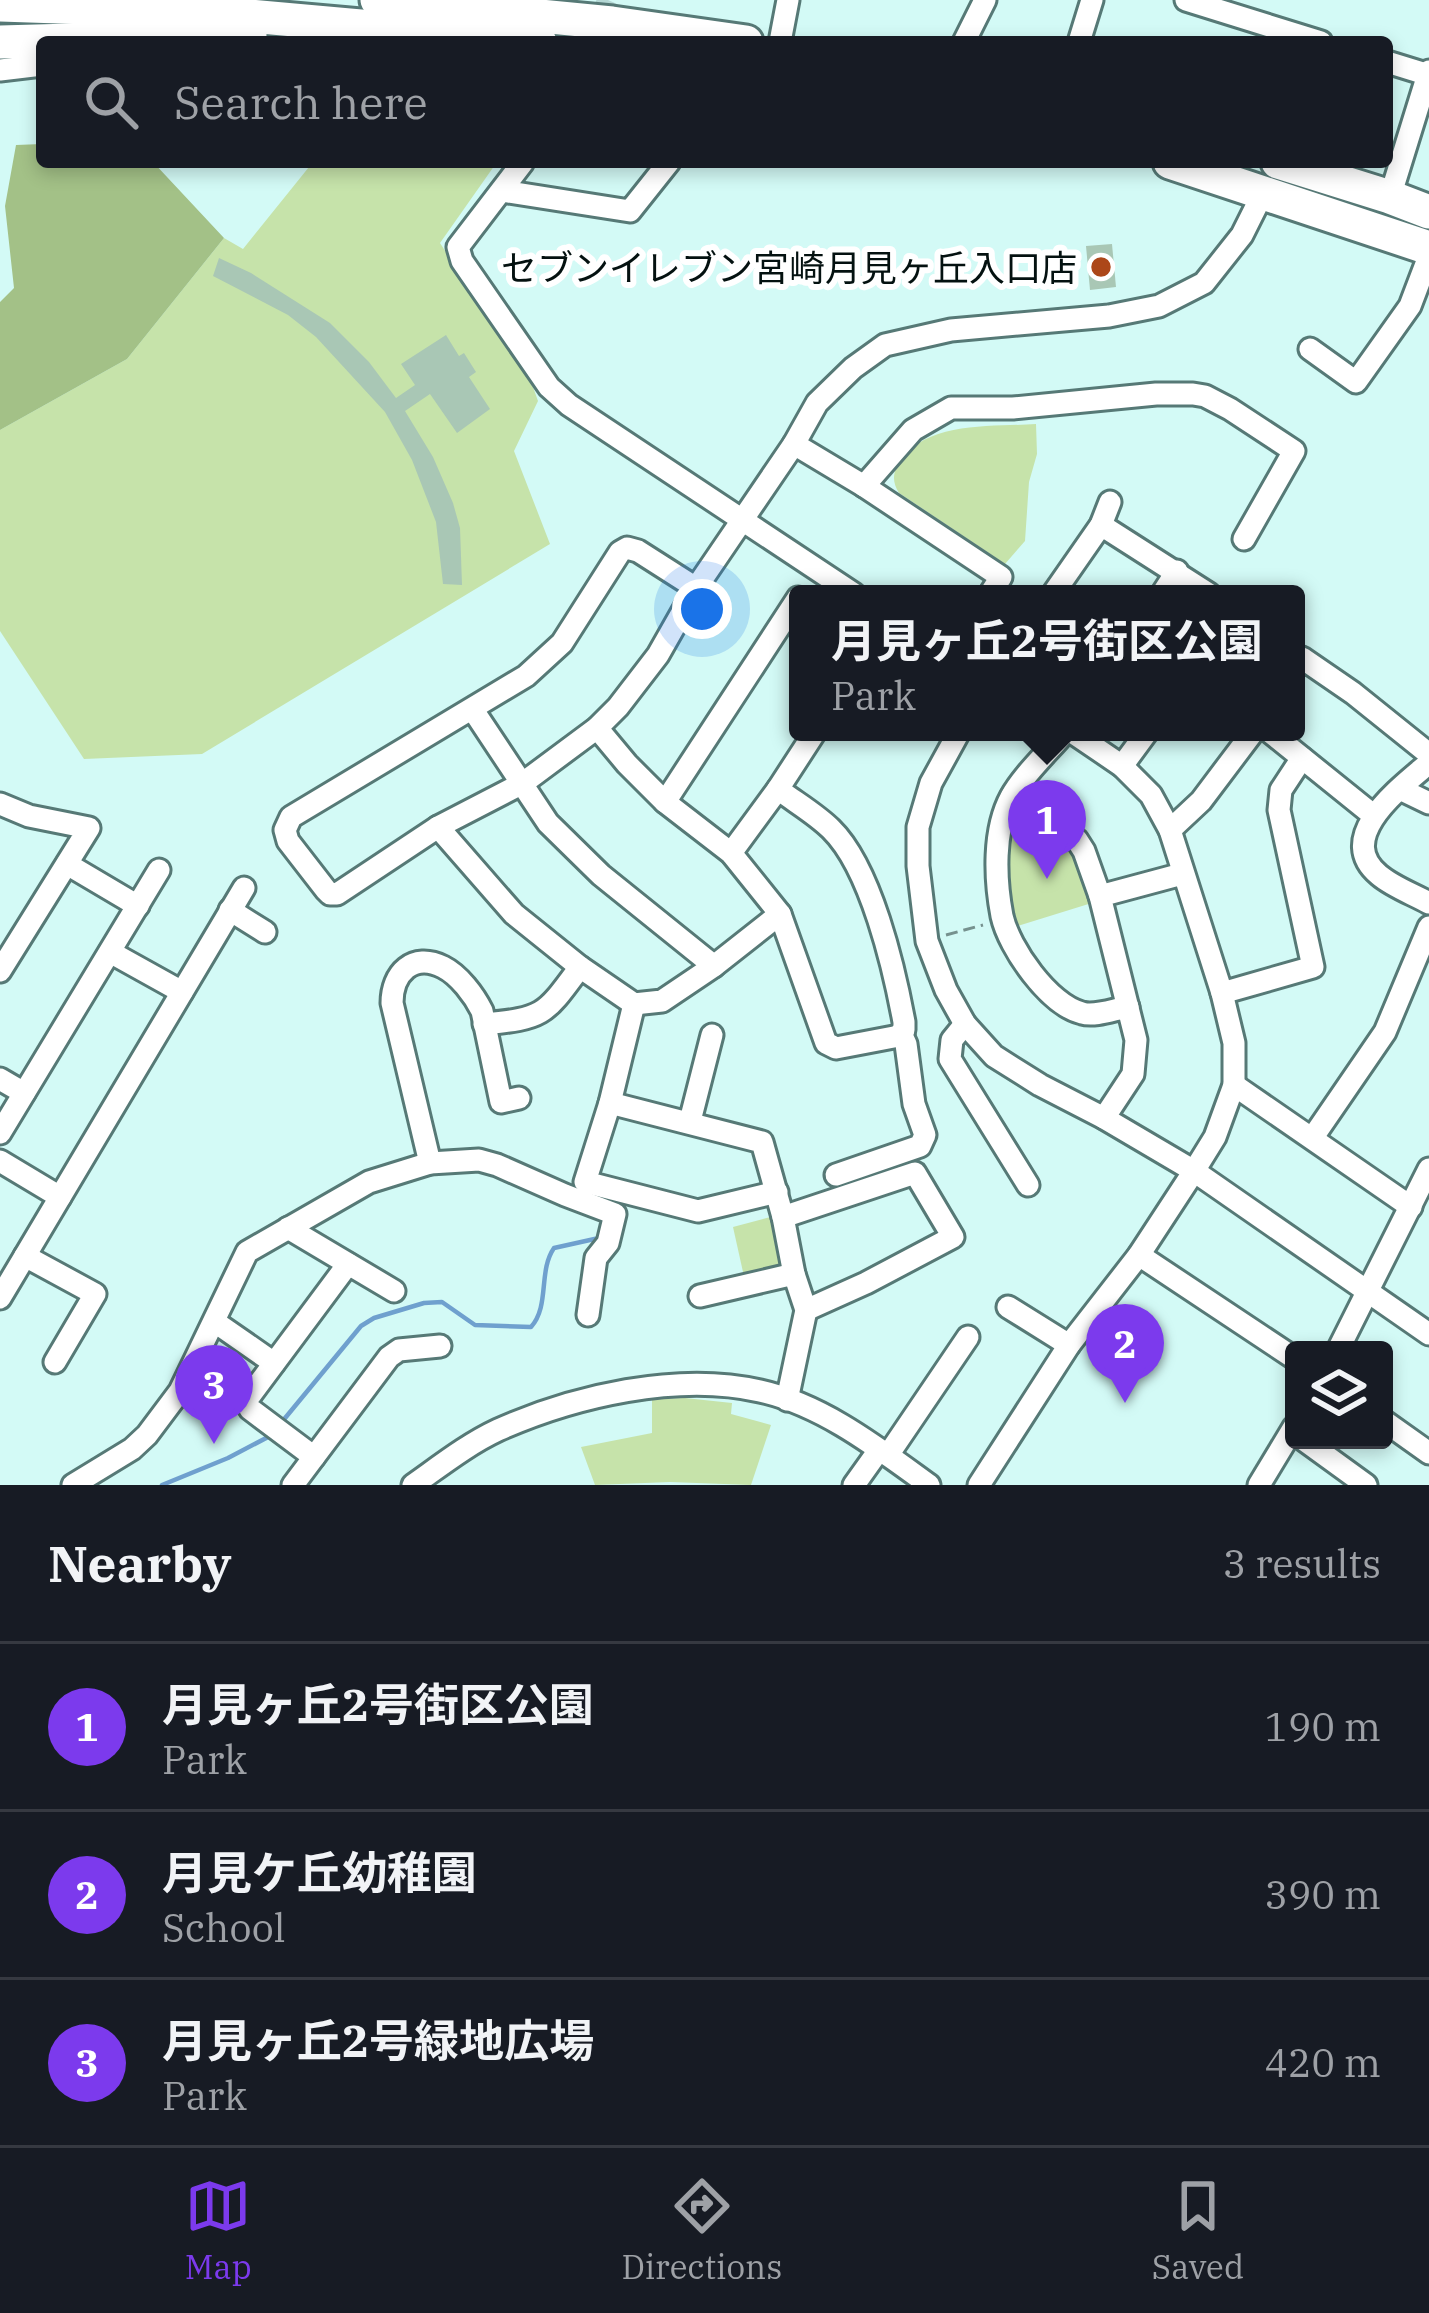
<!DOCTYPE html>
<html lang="en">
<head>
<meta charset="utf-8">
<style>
	:root { --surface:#171b24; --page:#20242c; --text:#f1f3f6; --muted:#9ea1a6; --line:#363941; --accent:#7c3aed }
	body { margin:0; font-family:"IBM Plex Serif","Noto Sans JP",serif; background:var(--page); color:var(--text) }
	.controls { position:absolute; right:36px; bottom:36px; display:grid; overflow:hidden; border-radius:12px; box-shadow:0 6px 18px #0003 }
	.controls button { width:108px; height:108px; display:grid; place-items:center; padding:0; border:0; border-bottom:3px solid var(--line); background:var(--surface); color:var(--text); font:60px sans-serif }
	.you { position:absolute; left:702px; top:609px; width:42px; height:42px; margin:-30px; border:9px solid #fff; border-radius:50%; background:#1a73e8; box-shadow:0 0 0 18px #1a73e833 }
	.badge { display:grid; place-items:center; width:78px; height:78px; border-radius:50%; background:var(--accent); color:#fff; font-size:39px; font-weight:700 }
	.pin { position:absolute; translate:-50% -99px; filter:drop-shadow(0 3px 6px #0008) }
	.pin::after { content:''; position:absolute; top:63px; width:42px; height:36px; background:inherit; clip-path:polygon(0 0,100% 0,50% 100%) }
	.popup { position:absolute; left:789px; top:585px; width:516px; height:156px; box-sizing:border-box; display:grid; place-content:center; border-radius:12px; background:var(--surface); filter:drop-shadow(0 3px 9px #0005); font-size:39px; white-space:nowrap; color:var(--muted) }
	.popup b { font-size:45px; color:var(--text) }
	.popup::after { content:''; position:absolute; left:50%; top:100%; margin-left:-24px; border:24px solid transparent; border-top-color:var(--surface) }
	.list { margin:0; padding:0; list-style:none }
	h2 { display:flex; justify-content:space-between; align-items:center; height:156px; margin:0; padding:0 48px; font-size:51px }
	h2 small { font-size:39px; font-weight:400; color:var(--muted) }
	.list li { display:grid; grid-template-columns:78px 1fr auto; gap:36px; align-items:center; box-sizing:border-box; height:168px; padding:0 48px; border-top:3px solid var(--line) }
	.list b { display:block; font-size:45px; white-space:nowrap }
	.list p { margin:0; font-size:39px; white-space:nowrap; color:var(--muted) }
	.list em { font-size:39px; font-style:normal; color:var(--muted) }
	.icon { flex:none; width:66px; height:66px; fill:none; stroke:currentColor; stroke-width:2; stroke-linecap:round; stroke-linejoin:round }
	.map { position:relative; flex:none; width:1429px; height:1485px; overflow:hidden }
	.search { position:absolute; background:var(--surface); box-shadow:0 6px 18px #0003; left:36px; right:36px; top:36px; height:132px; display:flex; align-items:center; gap:30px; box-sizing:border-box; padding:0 42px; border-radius:12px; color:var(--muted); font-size:45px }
	.sheet { height:660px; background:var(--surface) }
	nav { display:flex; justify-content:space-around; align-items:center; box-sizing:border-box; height:168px; border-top:3px solid var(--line); background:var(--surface); font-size:33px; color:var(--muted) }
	nav a { display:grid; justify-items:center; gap:6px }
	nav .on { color:var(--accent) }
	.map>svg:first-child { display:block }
</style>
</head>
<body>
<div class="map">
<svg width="1429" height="1485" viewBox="0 0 1429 1485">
	<rect width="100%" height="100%" fill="#d3faf6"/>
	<g fill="#c6e3aa">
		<polygon points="313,162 497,162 440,243 533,387 538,401 514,451 550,544 202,754 84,759 0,631 0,430 127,359 224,238 243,249"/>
		<path d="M1036,424l1,30 -8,28 -4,59 -20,23 -106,-71c-8,-13 -6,-22 3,-34 27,-38 92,-32 134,-35z"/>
		<path d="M1022,810l50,34 23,58 -81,25c-10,-38 -10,-75 -1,-114z"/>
		<polygon points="774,1216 786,1266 745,1281 733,1227"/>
		<polygon points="685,1398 732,1403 731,1414 771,1425 751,1485 670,1482 595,1485 581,1447 652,1433 652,1399"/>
	</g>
	<polygon fill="#a3c187" points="42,144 42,162 153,162 224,238 127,359 0,430 0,302 14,288 5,206 16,145"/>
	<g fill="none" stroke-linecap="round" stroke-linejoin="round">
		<g stroke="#6fa0ce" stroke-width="4.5">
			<path d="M281,1423l80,-97 13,-8 50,-15 18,-1 33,23 56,2c19,-21 7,-56 23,-79l45,-10"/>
			<polyline points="162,1485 228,1458 270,1436"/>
		</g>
	</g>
	<g fill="#a9c7b5">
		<polygon points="1112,244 1116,287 1090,290 1086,246"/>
		<polygon points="219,258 251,273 330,323 369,362 396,398 415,385 401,364 446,335 459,356 464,353 476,372 469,377 490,409 457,433 430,394 405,411 433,457 453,503 460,528 462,585 443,584 436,522 412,460 385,412 316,337 288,315 213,276"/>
	</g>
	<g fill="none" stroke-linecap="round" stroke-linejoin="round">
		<polyline stroke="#b4d7d4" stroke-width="21" stroke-dasharray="21 10" stroke-linecap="butt" points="589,42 608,0"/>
		<defs>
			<g id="minor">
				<polyline points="1186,0 1321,42"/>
				<polyline points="780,42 788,0"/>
				<polyline points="964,42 985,0"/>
				<polyline points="1079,42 1092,0"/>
				<polyline points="1387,62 1429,75"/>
				<polyline points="0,70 42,65"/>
				<polyline points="523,162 458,247 462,261 549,387 569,405 854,594"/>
				<polyline points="502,191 630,211 669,162"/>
				<polyline points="1390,197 1429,71"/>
				<polyline points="1310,349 1356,382 1410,306 1429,256"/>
				<polyline points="794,444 864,486 1001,577 990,594"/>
				<polyline points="864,486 913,430 951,408 1013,408 1156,394 1193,394 1205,396 1230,409 1294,451 1244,539"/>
				<polyline points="1101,525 1209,594"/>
				<polyline points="696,588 638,551 627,548 620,552 562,643 526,676 291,817 285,830 288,841 326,890 330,894 337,894 438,827 523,783 597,728 618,707 658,655 696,588 794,444 817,403 853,368 885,345 951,330 1109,316 1159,306 1204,283 1242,235 1263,193"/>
				<polyline points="1053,594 1101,525 1110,502"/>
				<polyline points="1162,594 1177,571"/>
				<polyline points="1296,667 1302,658 1353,693 1429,754"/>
				<polyline points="473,710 548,823 601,875 714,966"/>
				<path d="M597,728l30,36 38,38 66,51 49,61 46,129 10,5 63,-12 5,-6v-8c-10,-54 -33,-154 -73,-193 -15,-15 -36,-27 -53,-40"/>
				<polyline points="959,732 931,783 918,827 918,866 927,941 946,990 965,1024 994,1056 1040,1085 1104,1118 1194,1171 1429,1334"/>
				<path d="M1065,732c-16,19 -42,43 -54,65 -18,33 -16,82 -9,119 7,32 47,89 80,97 13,4 33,-4 46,-6"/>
				<polyline points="1270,732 1373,815"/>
				<path d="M1429,763c-28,24 -96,74 -50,112 14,12 34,19 50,28"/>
				<polyline points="1122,766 1147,732"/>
				<polyline points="1400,789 1429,803"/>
				<polyline points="1012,796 1077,840 1084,851 1100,896"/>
				<polyline points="665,802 798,598"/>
				<polyline points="0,804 29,816 89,828 0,971"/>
				<polyline points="438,827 514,914 580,967 634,1004 662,1001 714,966 780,914"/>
				<polyline points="1170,830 1201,801 1253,732"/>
				<polyline points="731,853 778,789 815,732"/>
				<polyline points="67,864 138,906"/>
				<polyline points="230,910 265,932"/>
				<polyline points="110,952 182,992"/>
				<polyline points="1222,993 1313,967 1279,810 1281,790 1302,758"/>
				<polyline points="634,1004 610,1103 585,1182 698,1211 777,1192"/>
				<path d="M484,1024c60,-6 60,-8 96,-57"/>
				<polyline points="965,1024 952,1040 950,1059 1028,1185"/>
				<polyline points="0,1079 24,1093"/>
				<polyline points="1234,1085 1411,1207"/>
				<polyline points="610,1103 762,1142 783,1217 794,1274 806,1310 787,1400"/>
				<polyline points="1104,1118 1133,1074 1136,1040 1100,896 1182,874"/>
				<polyline points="690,1121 712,1035"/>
				<polyline points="0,1133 159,870"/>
				<polyline points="1313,1137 1385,1032 1429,927"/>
				<polyline points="0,1161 60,1197"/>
				<path d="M430,1163l-38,-160c0,-30 21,-51 51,-36 16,8 31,28 39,44l19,91 18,-4"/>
				<polyline points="836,1175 920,1146 925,1135 914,1104 906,1044 901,1033"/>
				<polyline points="783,1217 915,1173 953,1237 866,1283 806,1310"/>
				<polyline points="288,1228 394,1291"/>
				<polyline points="1139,1255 1294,1358"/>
				<polyline points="25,1256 95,1294 55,1362"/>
				<polyline points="700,1296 794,1274"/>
				<polyline points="0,1298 244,888"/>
				<polyline points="1008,1307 1069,1345"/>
				<polyline points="215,1322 274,1363"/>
				<polyline points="1338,1350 1429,1169"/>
				<polyline points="1384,1421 1429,1453"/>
				<polyline points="1304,1440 1366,1485"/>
				<polyline points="888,1455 968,1337"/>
				<polyline points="314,1457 250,1409 246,1401 348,1264"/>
				<polyline points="73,1485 132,1449 147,1435 180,1391 247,1252 369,1182 430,1163 479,1160 497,1165 565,1195 615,1214 608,1243 596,1258 588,1315"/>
				<polyline points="293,1485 389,1357 399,1350 440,1346"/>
				<path d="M413,1485c27,-19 55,-41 85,-55 76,-34 180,-58 262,-39 63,14 118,57 169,94"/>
				<polyline points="854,1485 879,1450"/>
				<polyline points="979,1485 1069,1345 1139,1255 1194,1171 1215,1137 1234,1085 1234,1043 1222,993 1170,830 1151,795 1122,766 1072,732"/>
				<polyline points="1259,1485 1294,1427"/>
			</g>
			<g id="highway">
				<polyline points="377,0 612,23 746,42"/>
				<polyline points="0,5 205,12 540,42"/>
				<polyline points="0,42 250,35"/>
				<polyline points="1170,162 1429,248"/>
				<polyline points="1278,162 1390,197 1429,212"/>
			</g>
		</defs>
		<use href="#minor" stroke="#567976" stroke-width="27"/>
		<use href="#highway" stroke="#567976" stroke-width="39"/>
		<polyline stroke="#76918e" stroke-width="3" stroke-dasharray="12 6" stroke-linecap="butt" points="946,935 983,925"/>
		<use href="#minor" stroke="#fff" stroke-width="21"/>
		<use href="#highway" stroke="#fff" stroke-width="33"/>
	</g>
	<circle fill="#ac4719" stroke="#fff" stroke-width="4.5" cx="1101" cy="267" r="12"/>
	<g text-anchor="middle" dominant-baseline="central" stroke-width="12" stroke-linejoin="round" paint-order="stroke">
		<g font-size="36" fill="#041110" stroke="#fff" text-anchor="end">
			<text x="1077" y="267">セブンイレブン宮崎月見ヶ丘入口店</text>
		</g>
	</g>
</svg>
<div class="controls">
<button><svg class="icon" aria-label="layers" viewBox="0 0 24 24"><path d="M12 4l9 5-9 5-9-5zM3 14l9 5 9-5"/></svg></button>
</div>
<div class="you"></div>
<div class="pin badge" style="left:1047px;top:879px">1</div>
<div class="popup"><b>月見ヶ丘2号街区公園</b>Park</div>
<div class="pin badge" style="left:1125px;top:1403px">2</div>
<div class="pin badge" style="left:214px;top:1444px">3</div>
<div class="search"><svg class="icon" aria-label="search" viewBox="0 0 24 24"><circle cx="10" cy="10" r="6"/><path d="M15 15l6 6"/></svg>Search here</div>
</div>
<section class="sheet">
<h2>Nearby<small>3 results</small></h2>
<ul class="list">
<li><span class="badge">1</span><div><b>月見ヶ丘2号街区公園</b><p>Park</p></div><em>190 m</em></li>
<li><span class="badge">2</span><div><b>月見ケ丘幼稚園</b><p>School</p></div><em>390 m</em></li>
<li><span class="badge">3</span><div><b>月見ヶ丘2号緑地広場</b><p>Park</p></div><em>420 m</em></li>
</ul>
</section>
<nav>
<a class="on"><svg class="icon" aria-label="map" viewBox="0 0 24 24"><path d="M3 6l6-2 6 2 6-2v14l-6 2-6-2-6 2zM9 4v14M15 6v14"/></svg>Map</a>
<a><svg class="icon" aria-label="directions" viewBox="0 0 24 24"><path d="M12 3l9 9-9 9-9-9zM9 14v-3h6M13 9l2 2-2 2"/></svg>Directions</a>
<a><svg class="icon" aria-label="saved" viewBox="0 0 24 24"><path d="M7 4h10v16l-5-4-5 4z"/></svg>Saved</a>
</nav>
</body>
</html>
